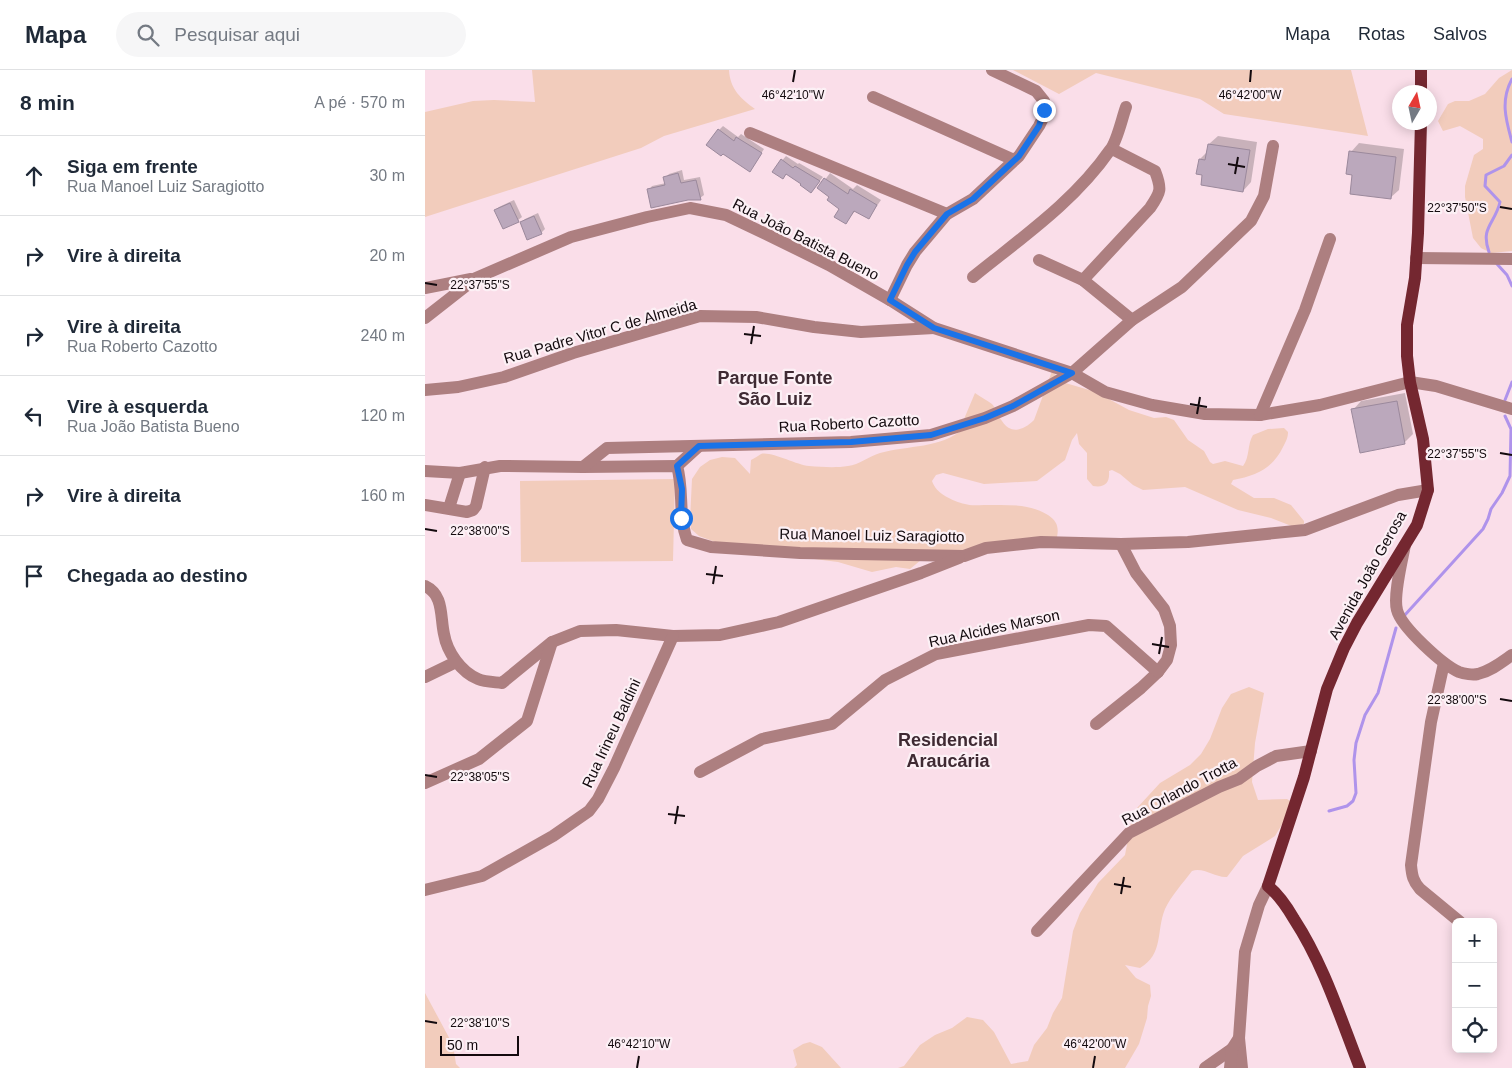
<!DOCTYPE html>
<html lang="pt">
<head>
<meta charset="utf-8">
<style>
	:root { --surface:#fff; --page:#f6f6f7; --text:#1f2937; --muted:#747a83; --line:#e0e1e3 }
	body { margin:0; font-family:Arial,sans-serif; background:var(--page); color:var(--text) }
	.controls { position:absolute; right:15px; bottom:15px; display:grid; overflow:hidden; border-radius:8px; box-shadow:0 2px 12px #0003 }
	.controls button { width:45px; height:45px; display:grid; place-items:center; padding:0; border:0; border-bottom:1px solid var(--line); background:var(--surface); color:var(--text); font:25px sans-serif }
	.compass { position:absolute; left:967px; top:15px; width:45px; height:45px; border-radius:50%; background:var(--surface); box-shadow:0 2px 12px #0003; rotate:9deg }
	.scale { position:absolute; left:15px; bottom:12px; width:79px; box-sizing:border-box; padding-left:5px; border:2px solid #130a0e; border-top:0; font-size:14px; line-height:18px; white-space:nowrap; color:#130a0e; -webkit-text-stroke:4px #fcf0f5; paint-order:stroke }
	.stop { position:absolute; width:15px; height:15px; margin:-11px; border:4px solid #1a73e8; border-radius:50%; background:#fff }
	.stop.end { background:#1a73e8; border-color:#fff; box-shadow:0 1px 5px #0008 }
	.list { margin:0; padding:0; list-style:none }
	h2 { display:flex; justify-content:space-between; align-items:center; height:65px; margin:0; padding:0 20px; font-size:21px }
	h2 small { font-size:16px; font-weight:400; color:var(--muted) }
	.list li { display:grid; grid-template-columns:32px 1fr auto; gap:15px; align-items:center; box-sizing:border-box; height:80px; padding:0 20px; border-top:1px solid var(--line) }
	.list b { display:block; font-size:19px; white-space:nowrap }
	.list p { margin:0; font-size:16px; white-space:nowrap; color:var(--muted) }
	.list em { font-size:16px; font-style:normal; color:var(--muted) }
	.icon { flex:none; width:28px; height:28px; fill:none; stroke:currentColor; stroke-width:2; stroke-linecap:round; stroke-linejoin:round }
	.map { position:relative; flex:none; width:1087px; height:998px; overflow:hidden }
	header { display:flex; align-items:center; gap:30px; box-sizing:border-box; height:70px; padding:0 25px; background:var(--surface); border-bottom:1px solid var(--line) }
	header strong { font-size:24px }
	nav { display:flex; gap:28px; margin-inline-start:auto; font-size:18px }
	.search { width:350px; height:45px; background:var(--page); display:flex; align-items:center; gap:12px; box-sizing:border-box; padding:0 18px; border-radius:28px; color:var(--muted); font-size:19px }
	main { display:flex }
	aside { flex:1; background:var(--surface) }
	.map>svg:first-child { display:block }
</style>
</head>
<body>
<header>
<strong>Mapa</strong>
<div class="search"><svg class="icon" aria-label="search" viewBox="0 0 24 24"><circle cx="10" cy="10" r="6"/><path d="M15 15l6 6"/></svg>Pesquisar aqui</div>
<nav><a>Mapa</a><a>Rotas</a><a>Salvos</a></nav>
</header>
<main>
<aside>
<h2>8 min<small>A pé · 570 m</small></h2>
<ul class="list">
<li><svg class="icon" aria-label="ahead" viewBox="0 0 24 24"><path d="M12 20V5M6 11l6-6 6 6"/></svg><div><b>Siga em frente</b><p>Rua Manoel Luiz Saragiotto</p></div><em>30 m</em></li>
<li><svg class="icon" aria-label="right" viewBox="0 0 24 24"><path d="M7 20v-9h11M14 6l5 5-5 5"/></svg><div><b>Vire à direita</b></div><em>20 m</em></li>
<li><svg class="icon" aria-label="right" viewBox="0 0 24 24"><path d="M7 20v-9h11M14 6l5 5-5 5"/></svg><div><b>Vire à direita</b><p>Rua Roberto Cazotto</p></div><em>240 m</em></li>
<li><svg class="icon" aria-label="left" viewBox="0 0 24 24"><path d="M17 20v-9H6M10 6l-5 5 5 5"/></svg><div><b>Vire à esquerda</b><p>Rua João Batista Bueno</p></div><em>120 m</em></li>
<li><svg class="icon" aria-label="right" viewBox="0 0 24 24"><path d="M7 20v-9h11M14 6l5 5-5 5"/></svg><div><b>Vire à direita</b></div><em>160 m</em></li>
<li><svg class="icon" aria-label="arrive" viewBox="0 0 24 24"><path d="M6 21V4h12l-3 4 3 4H6"/></svg><div><b>Chegada ao destino</b></div></li>
</ul>
</aside>
<div class="map">
<svg width="1087" height="998" viewBox="0 0 1087 998">
	<rect width="100%" height="100%" fill="#fadee9"/>
	<g fill="#f2ccbc">
		<path d="M107,0h197c1,19 12,29 26,39l-91,27 -23,12 -216,69v-105l48,-11 21,-1 41,2z"/>
		<polygon points="588,0 926,0 943,66 799,44 775,29 671,3 634,24"/>
		<polygon points="1087,0 1087,181 1066,183 1056,178 1048,168 1040,127 1040,116 1049,85 1058,79 1058,69 1035,56 1018,61 1013,51 1023,34 1030,31 1044,31 1060,24 1074,8"/>
		<path d="M627,301l10,11 34,10 33,18 25,8 12,-1 8,3 14,20 16,11 6,11 3,2 12,-3 18,5c7,-9 4,-21 10,-31l15,-6 16,-1 4,4c0,6 -2,9 -5,15 -10,21 -27,29 -50,33l-2,4 23,14h20l17,7 13,16v3l-10,3 -23,-9 -33,-8 -53,-23 -42,3 -10,-5 -13,-11 -8,-4 -3,1c1,12 -4,17 -16,15l-6,-7v-26l-8,-9 -2,-11 -5,7 -7,20 -28,21 -53,3 -41,-11 -7,2 -4,6c4,13 21,20 33,23 6,2 13,1 19,1 22,0 44,-2 64,10 9,6 11,12 9,22l-136,23 -11,9 -14,-2 -24,5 -34,-10 -104,-13 -35,-13 -8,-7 -1,-9 2,-41 8,-12 10,-7 12,-3 13,1 15,16 1,-14c4,-2 7,-4 10,-6 10,-3 35,11 48,12 13,1 27,2 39,0 11,-1 21,-10 32,-13 28,-8 61,-4 84,-25v-9l11,-26c5,4 12,7 17,11 4,4 6,12 10,17 9,14 22,9 32,-1z"/>
		<polygon points="250,409 248,491 96,492 95,411"/>
		<path d="M824,617l15,6 -9,50 -3,39 6,18 29,-1 5,3v6l-17,28 -32,20 -16,21c-12,1 -23,-10 -35,-6 -9,12 -21,25 -27,38 -9,22 -1,45 -25,59l-15,-3 11,13 14,7 1,11 -3,10 -1,12 -8,26 -14,24h-227l6,-2 16,-21 15,-10 17,-7 15,-11 16,3 11,12 17,32 17,-3 6,-16 13,-17 6,-15 9,-15 11,-67 7,-18 18,-30 27,-28 6,-32 6,-15 23,-25 30,-18 11,-11 9,-15 12,-31 9,-14z"/>
		<polygon points="0,923 28,975 31,994 35,998 0,998"/>
		<polygon points="385,972 397,977 416,998 369,998 372,995 368,980 378,974"/>
	</g>
	<g fill="#0003">
		<polygon points="298,56 313,67 316,64 339,79 325,101 294,60"/>
		<polygon points="793,66 832,72 826,112 818,121 779,104 775,89 783,81 784,74"/>
		<polygon points="934,73 979,79 974,120 965,128 929,104 926,82"/>
		<polygon points="361,86 373,94 374,93 398,107 386,122 378,113 362,103 358,108 348,101"/>
		<polygon points="257,100 259,110 275,107 279,125 275,128 224,120 227,116 241,113 240,108 244,104"/>
		<polygon points="405,103 428,119 432,115 456,130 444,147 431,140 421,152 415,138 406,126 394,118"/>
		<polygon points="89,130 97,147 93,150 70,140 74,137"/>
		<polygon points="113,143 120,159 116,163 96,153 100,149"/>
		<polygon points="980,323 988,364 979,373 928,340 936,331"/>
	</g>
	<g fill="none" stroke-linecap="round" stroke-linejoin="round">
		<g stroke="#af93eb" stroke-width="3">
			<path d="M1087,9c-12,22 -6,41 0,63"/>
			<path d="M1064,182c-9,-25 6,-28 11,-50l-15,-16 1,-11 18,-9 8,-11"/>
			<polyline points="1072,194 1082,205 1087,216"/>
			<polyline points="1080,330 1087,312"/>
			<polyline points="979,546 1058,459 1063,449 1066,439 1077,423 1085,406 1086,359 1080,346"/>
			<polyline points="904,741 922,736 928,731 931,723 929,690 931,673 940,645 953,623 971,558"/>
		</g>
	</g>
	<g fill="#bba8bc" stroke="#9b899c">
		<polygon points="293,59 309,71 311,67 337,83 325,102 298,84 296,86 281,75"/>
		<polygon points="783,74 825,80 818,122 776,115 777,105 771,104 774,89 780,90"/>
		<polygon points="924,81 971,87 966,129 925,124 927,105 921,104"/>
		<polygon points="356,89 368,98 370,96 395,111 386,123 375,115 376,114 361,104 358,109 347,102"/>
		<polygon points="253,103 256,113 271,110 276,130 263,130 226,138 222,119 240,115 238,107"/>
		<polygon points="399,108 423,124 425,119 452,135 444,149 429,141 421,154 409,147 414,139 402,130 404,127 392,118"/>
		<polygon points="85,133 94,152 78,159 69,140"/>
		<polygon points="109,146 117,164 102,170 95,152"/>
		<polygon points="972,331 980,374 935,383 926,339"/>
	</g>
	<g fill="none" stroke-linecap="round" stroke-linejoin="round">
		<g stroke="#ad7f80" stroke-width="12">
			<polyline points="448,27 589,90"/>
			<polyline points="325,63 522,144"/>
			<polyline points="991,188 1087,189"/>
			<polyline points="614,190 658,210 707,250"/>
			<path d="M548,207c48,-39 101,-75 137,-127 7,-8 12,-32 16,-43"/>
			<path d="M658,210l67,-72c11,-16 12,-19 5,-37l-43,-22"/>
			<polyline points="0,218 46,209"/>
			<polyline points="465,230 482,195 490,182 522,144 548,129 594,86 614,56 618,48 619,31 611,21 567,0"/>
			<polyline points="0,248 51,208 146,167 222,147 265,138 301,145 341,164 404,195 465,230 509,258 647,303 680,322 727,335 780,344 835,345 895,335 985,312 1011,316 1087,339"/>
			<polyline points="0,320 33,317 79,307 148,283 275,246 331,247 389,257 436,262 509,258"/>
			<polyline points="835,345 880,240 905,169"/>
			<polyline points="252,396 274,376"/>
			<path d="M158,397l94,-1c7,24 1,50 10,74l24,7 89,6 164,3 22,-8 55,-6 80,2 67,-2 117,-12 93,-35 30,-5"/>
			<polyline points="0,401 35,403 75,396 158,397 182,378 426,372 506,365 560,348 588,336 647,303 707,250 757,217 826,151 839,126 848,76"/>
			<polyline points="0,435 42,442 48,440 51,436 60,397"/>
			<polyline points="24,438 35,403"/>
			<path d="M980,475c-3,16 -12,51 -8,65 4,17 46,55 62,62 5,2 14,3 19,2 13,-3 24,-12 34,-19"/>
			<path d="M0,516c19,9 15,30 19,48 3,18 17,38 34,45 7,3 16,3 24,4l50,-41 28,-11 36,-1 57,6 47,-1 59,-13 142,-49 38,-15"/>
			<path d="M1019,593l-13,59 -20,143c1,11 2,16 9,24l40,33"/>
			<polyline points="0,607 31,592"/>
			<polyline points="671,654 716,618 733,602 742,590 746,575 745,556 739,539 711,503 696,474"/>
			<polyline points="275,702 337,669 407,654 460,610 511,584 664,555 681,556 733,602"/>
			<polyline points="0,713 54,689 102,651 127,572"/>
			<polyline points="0,820 57,806 128,766 164,741 173,729 189,698 248,566"/>
			<polyline points="612,861 704,763 794,717 814,709 832,696 851,686 886,681"/>
			<polyline points="814,968 817,998"/>
			<polyline points="780,998 807,979"/>
			<polyline points="805,998 807,979 814,968 820,882 834,835 843,816"/>
		</g>
		<g stroke="#742730" stroke-width="12">
			<polyline points="996,22 996,0"/>
			<path d="M935,998c-20,-51 -36,-103 -66,-149 -7,-12 -15,-24 -26,-33l36,-109 23,-88 17,-41 13,-25 60,-98 11,-35 -5,-51 -13,-57 -3,-26v-31l8,-47 3,-45 3,-111"/>
		</g>
	</g>
	<g fill="none" stroke-linecap="round" stroke-linejoin="round">
		<polyline stroke="#1a73e8" stroke-width="6" points="256,448 257,419 252,396 274,376 426,372 506,365 560,348 588,336 647,303 509,258 465,230 482,195 490,182 522,144 548,129 594,86 614,56 619,40"/>
	</g>
	<path fill="none" stroke="#130a0e" stroke-width="2" d="M368,12l2,-12M825,12l1,-12M803,94l17,3M810,104l3,-17M1075,137l12,2M0,213l12,2M319,264l17,2M326,274l3,-18M765,334l17,3M772,344l3,-17M1075,383l12,2M0,459l12,2M281,504l17,2M288,514l3,-18M727,574l17,3M734,584l3,-17M1075,629l12,2M0,705l12,2M243,744l17,2M250,754l3,-18M689,814l17,3M696,824l3,-17M0,951l12,2M212,998l2,-12M668,998l2,-12"/>
	<g text-anchor="middle" dominant-baseline="central" stroke-width="4.5" stroke-linejoin="round" paint-order="stroke">
		<g font-size="15" fill="#130a0e" stroke="#fcf0f5">
			<text transform="translate(381 169) rotate(27)">Rua João Batista Bueno</text>
			<text transform="translate(175 261) rotate(-16)">Rua Padre Vitor C de Almeida</text>
			<text transform="translate(424 353) rotate(-3)">Rua Roberto Cazotto</text>
			<text transform="translate(447 465) rotate(1)">Rua Manoel Luiz Saragiotto</text>
			<text transform="translate(942 505) rotate(-61)">Avenida João Gerosa</text>
			<text transform="translate(569 558) rotate(-12)">Rua Alcides Marson</text>
			<text transform="translate(186 663) rotate(-65)">Rua Irineu Baldini</text>
			<text transform="translate(754 721) rotate(-28)">Rua Orlando Trotta</text>
		</g>
		<g font-size="18" font-weight="bold" fill="#3f2a33" stroke="#fcf0f5">
			<text x="350" y="308">Parque Fonte<tspan x="350" dy="21">São Luiz</tspan></text>
			<text x="523" y="670">Residencial<tspan x="523" dy="21">Araucária</tspan></text>
		</g>
	</g>
	<g font-size="12" text-anchor="middle" fill="#130a0e" stroke="#fcf0f5" stroke-width="4.5" stroke-linejoin="round" paint-order="stroke">
		<text x="368" y="29">46°42'10"W</text>
		<text x="825" y="29">46°42'00"W</text>
		<text x="1032" y="142">22°37'50"S</text>
		<text x="55" y="219">22°37'55"S</text>
		<text x="1032" y="388">22°37'55"S</text>
		<text x="55" y="465">22°38'00"S</text>
		<text x="1032" y="634">22°38'00"S</text>
		<text x="55" y="711">22°38'05"S</text>
		<text x="55" y="957">22°38'10"S</text>
		<text x="214" y="978">46°42'10"W</text>
		<text x="670" y="978">46°42'00"W</text>
	</g>
</svg>
<div class="controls">
<button>+</button>
<button>−</button>
<button><svg class="icon" aria-label="locate" viewBox="0 0 24 24"><circle cx="12" cy="12" r="6"/><path d="M12 2v4M12 18v4M2 12h4M18 12h4"/></svg></button>
</div>
<svg class="compass" viewBox="-18 -18 36 36"><path d="M0-13l5 13h-10z" fill="#e53935"/><path d="M0 13l5-13h-10z" fill="#747a83"/></svg>
<div class="scale">50 m</div>
<div class="stop" style="left:256px;top:448px"></div>
<div class="stop end" style="left:619px;top:40px"></div>
</div>
</main>
</body>
</html>
